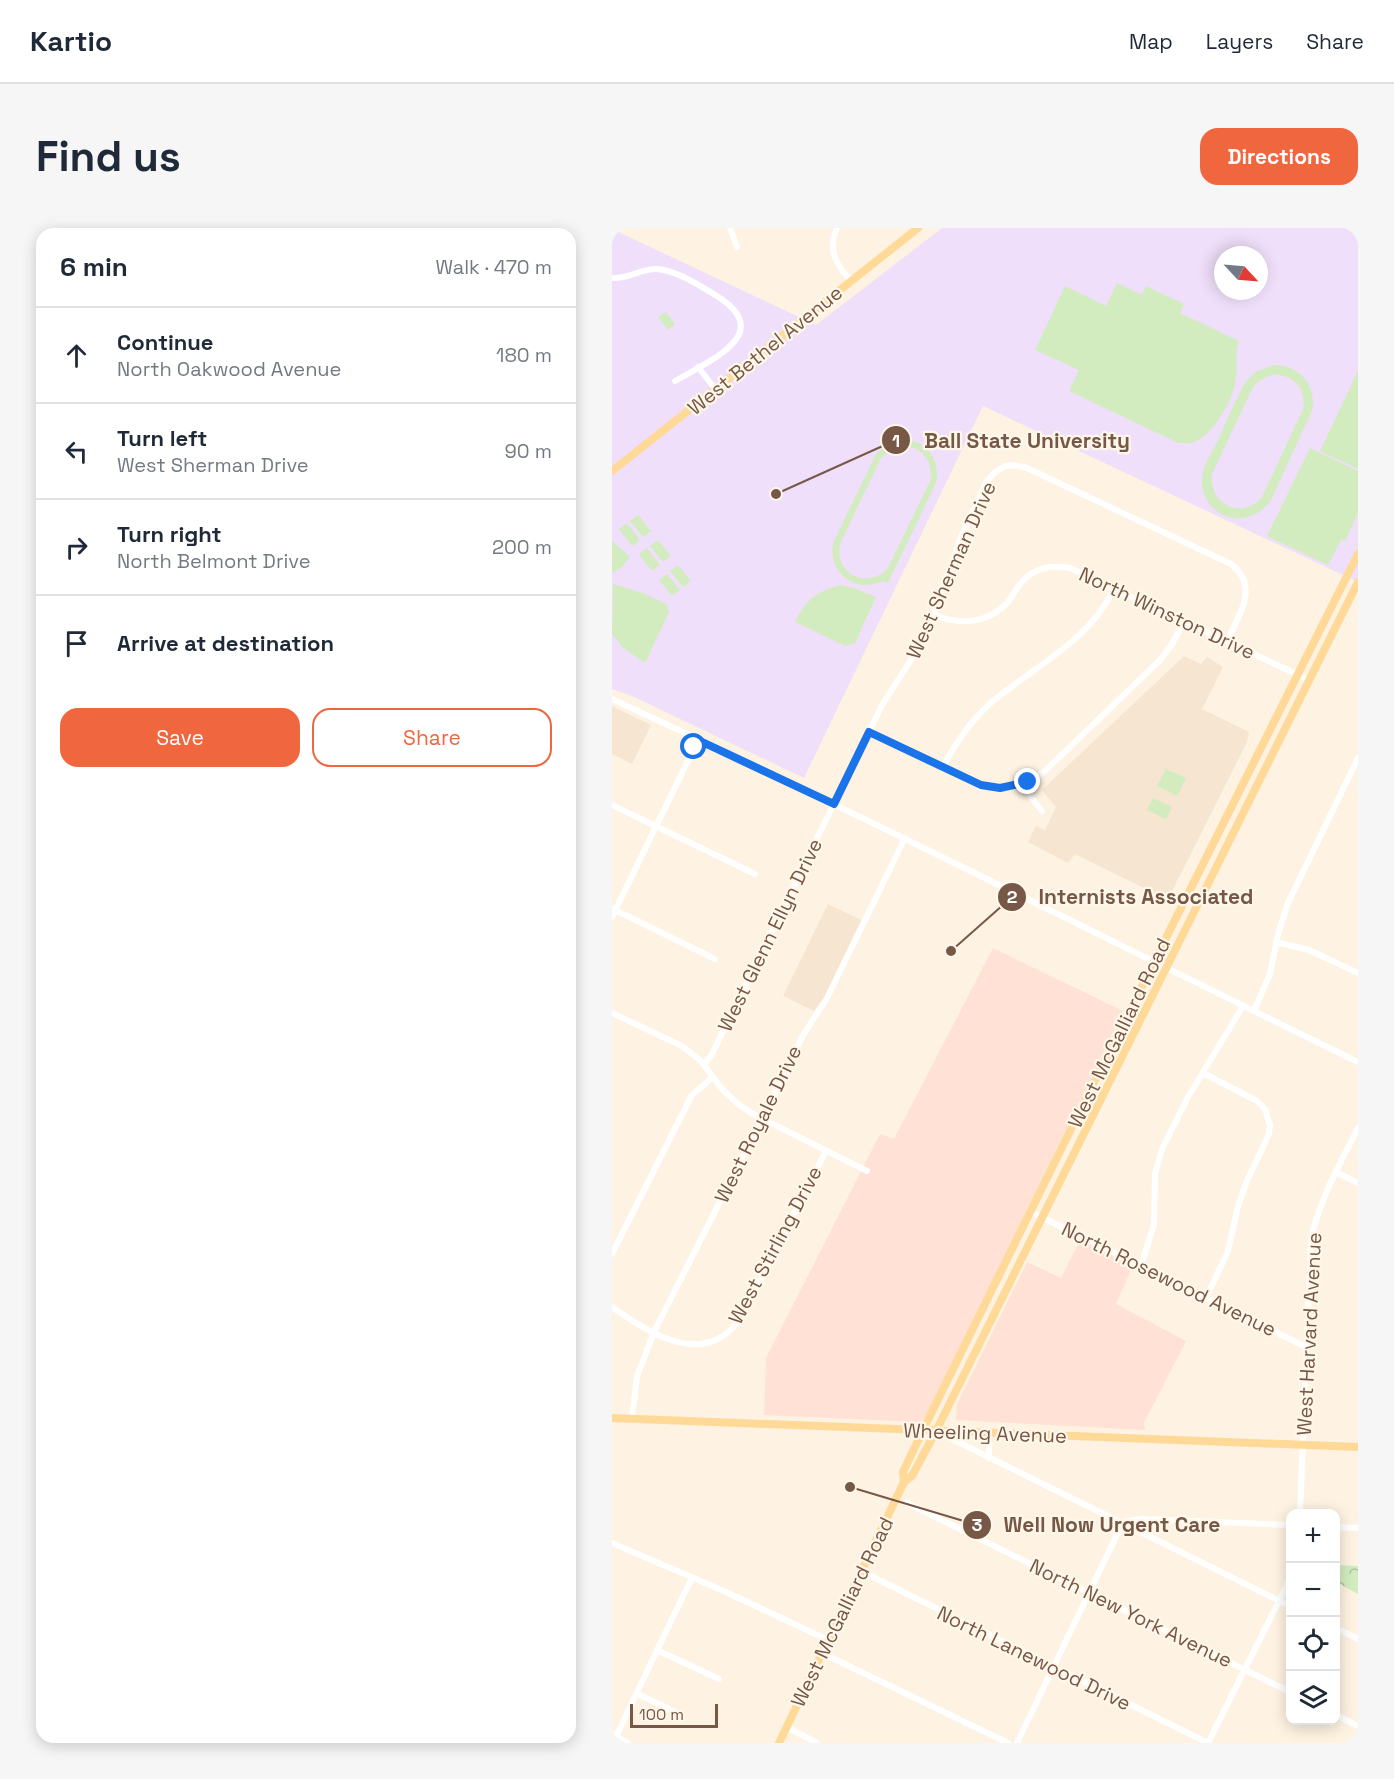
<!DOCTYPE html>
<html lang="en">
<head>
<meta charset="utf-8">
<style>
	:root { --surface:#fff; --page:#f6f6f7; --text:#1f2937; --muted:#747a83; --line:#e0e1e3; --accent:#f0663e }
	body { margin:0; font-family:"Space Grotesk",sans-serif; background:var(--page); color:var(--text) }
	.controls { position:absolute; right:18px; bottom:18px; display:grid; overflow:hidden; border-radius:12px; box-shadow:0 3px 15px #0003 }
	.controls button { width:54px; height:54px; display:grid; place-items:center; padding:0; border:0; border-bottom:2px solid var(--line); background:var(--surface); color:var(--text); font:30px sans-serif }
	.compass { position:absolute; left:602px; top:18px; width:54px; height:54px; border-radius:50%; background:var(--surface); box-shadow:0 3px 15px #0003; rotate:116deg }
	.scale { position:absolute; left:18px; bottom:15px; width:88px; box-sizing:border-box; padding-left:6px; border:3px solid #775847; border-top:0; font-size:16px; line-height:21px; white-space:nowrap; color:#775847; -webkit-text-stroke:4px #fff7ea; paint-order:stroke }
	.stop { position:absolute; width:18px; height:18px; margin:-14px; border:4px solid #1a73e8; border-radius:50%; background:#fff }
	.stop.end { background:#1a73e8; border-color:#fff; box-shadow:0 2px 6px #0008 }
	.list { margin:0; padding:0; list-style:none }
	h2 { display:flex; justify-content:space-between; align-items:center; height:78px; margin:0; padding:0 24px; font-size:26px }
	h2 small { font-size:20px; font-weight:400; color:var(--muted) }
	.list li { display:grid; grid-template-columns:39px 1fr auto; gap:18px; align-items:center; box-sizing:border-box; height:96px; padding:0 24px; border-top:2px solid var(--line) }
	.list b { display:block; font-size:22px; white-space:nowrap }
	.list p { margin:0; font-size:20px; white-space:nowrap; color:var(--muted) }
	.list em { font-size:20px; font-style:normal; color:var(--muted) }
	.actions { display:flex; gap:12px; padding:18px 24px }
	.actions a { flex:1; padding:14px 0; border:2px solid var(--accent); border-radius:18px; text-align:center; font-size:21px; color:var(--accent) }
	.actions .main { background:var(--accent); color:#fff }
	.icon { flex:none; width:33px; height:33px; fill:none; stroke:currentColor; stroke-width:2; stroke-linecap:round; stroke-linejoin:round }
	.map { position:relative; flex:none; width:746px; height:1515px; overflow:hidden; border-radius:18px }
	header { display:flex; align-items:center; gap:36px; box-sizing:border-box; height:84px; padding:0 30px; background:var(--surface); border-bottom:2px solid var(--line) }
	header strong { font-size:28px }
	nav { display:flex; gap:33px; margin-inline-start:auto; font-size:21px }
	.intro { display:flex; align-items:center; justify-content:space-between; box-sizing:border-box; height:144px; padding:0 36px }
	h1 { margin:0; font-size:42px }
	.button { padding:15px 27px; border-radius:18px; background:var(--accent); color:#fff; font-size:21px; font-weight:700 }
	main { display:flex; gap:36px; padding:0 36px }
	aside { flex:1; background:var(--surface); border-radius:18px; box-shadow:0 3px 15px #0003 }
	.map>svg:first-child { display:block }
</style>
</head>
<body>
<header>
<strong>Kartio</strong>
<nav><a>Map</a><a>Layers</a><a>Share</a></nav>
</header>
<div class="intro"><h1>Find us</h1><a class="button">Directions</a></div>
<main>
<aside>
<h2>6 min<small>Walk · 470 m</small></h2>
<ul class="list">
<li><svg class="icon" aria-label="ahead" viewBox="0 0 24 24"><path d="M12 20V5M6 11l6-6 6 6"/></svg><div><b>Continue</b><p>North Oakwood Avenue</p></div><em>180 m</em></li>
<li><svg class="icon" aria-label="left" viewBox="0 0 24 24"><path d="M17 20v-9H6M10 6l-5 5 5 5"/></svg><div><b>Turn left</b><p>West Sherman Drive</p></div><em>90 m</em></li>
<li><svg class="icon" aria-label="right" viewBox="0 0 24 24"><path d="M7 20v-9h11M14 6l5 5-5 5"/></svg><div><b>Turn right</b><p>North Belmont Drive</p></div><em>200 m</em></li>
<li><svg class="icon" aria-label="arrive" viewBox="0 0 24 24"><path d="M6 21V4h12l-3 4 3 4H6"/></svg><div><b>Arrive at destination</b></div></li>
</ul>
<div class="actions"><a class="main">Save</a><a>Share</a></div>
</aside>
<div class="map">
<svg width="746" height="1515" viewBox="0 0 746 1515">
	<defs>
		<pattern id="park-crowns" width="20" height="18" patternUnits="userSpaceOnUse" patternTransform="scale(1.5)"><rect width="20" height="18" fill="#d2ecbf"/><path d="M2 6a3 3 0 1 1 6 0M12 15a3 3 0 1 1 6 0" fill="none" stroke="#afc29d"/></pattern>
	</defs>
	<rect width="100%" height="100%" fill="#fef3e2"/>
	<g fill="#f6e5d0">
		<polygon points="572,428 589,436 595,429 611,439 590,481 637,504 635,514 559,665 554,671 463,626 456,635 416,614 424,598 433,602 444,579 430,562"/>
		<polygon points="0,478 39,497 20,536 0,526"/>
		<polygon points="216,676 249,692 213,769 202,783 171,768"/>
	</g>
	<g fill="#ffe1d5">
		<polygon points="381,720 511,783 317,1185 308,1194 152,1187 154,1130 268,906 282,911"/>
		<polygon points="468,1012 521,1038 504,1076 574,1113 532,1195 533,1202 344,1192 345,1176 415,1034 449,1050"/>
	</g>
	<path fill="#f0dffa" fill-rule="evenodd" d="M330,0h416v354l-375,-176 -179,372 -172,-82 -20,-7v-460l204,96zM611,27h36v36h-36z"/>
	<g fill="#d2ecbf" fill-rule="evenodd">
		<path d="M505,55l25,12 4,-9 38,18 -4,9 59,28c-5,11 -1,25 -3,37 -2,21 -23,58 -44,65 -5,1 -10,0 -14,0l-109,-52 10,-21 -44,-20 30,-64 41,20z"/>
		<polygon points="54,84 63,96 56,102 46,89"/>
		<path d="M661,137c27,0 44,20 39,46l-42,91c-9,11 -22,18 -37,16 -19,-3 -33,-21 -31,-40 1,-13 10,-26 16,-38 9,-20 17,-40 28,-59l9,-9zM659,147c21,-2 36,13 32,34l-41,88c-19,24 -54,7 -50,-23l41,-87 6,-6z"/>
		<polygon points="746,143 746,241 708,223"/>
		<path d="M291,211c24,2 38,21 33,44l-48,100 -5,-2c-28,13 -55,-8 -50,-38l43,-89 12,-10zM291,218c20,1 31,16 27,35l-42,87c-20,22 -54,7 -48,-24l41,-86 10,-9z"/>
		<polygon points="698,220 746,243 746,285 733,313 729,312 716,337 655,308"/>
		<polygon points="26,287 39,303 31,309 18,293"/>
		<polygon points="15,295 28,312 20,318 7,301"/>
		<polygon points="46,312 59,328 51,334 38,318"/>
		<polygon points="0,313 18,329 9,340 0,345"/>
		<polygon points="35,320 48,337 40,343 27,326"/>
		<polygon points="66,337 79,353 71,359 58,343"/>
		<polygon points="55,346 68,362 60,368 47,352"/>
		<polygon points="1,356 31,365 55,377 57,384 33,435 10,419 0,406"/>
		<path d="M229,357l13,3 22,9 -21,46 -10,3 -50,-24c12,-23 20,-30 46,-37z"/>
		<polygon points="554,541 574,550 565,568 545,558"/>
		<polygon points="541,570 560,579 554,591 535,582"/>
	</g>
	<polygon fill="url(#park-crowns)" points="724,1337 746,1338 746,1366 724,1354"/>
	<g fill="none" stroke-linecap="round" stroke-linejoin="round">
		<g stroke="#fff" stroke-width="6">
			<polyline points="118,0 125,19"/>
			<path d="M225,0c-10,22 -1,36 14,53"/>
			<path d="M0,50c17,1 30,-10 45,-9 18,1 40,15 55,24 68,39 -1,67 -37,88"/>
			<polyline points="86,139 104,162"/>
			<path d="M322,387c26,10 53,9 73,-12 4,-5 7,-10 10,-15 13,-19 32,-24 53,-20l239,112"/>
			<path d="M0,471c251,116 498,242 746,363"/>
			<path d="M257,504l112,53c24,7 46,1 65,-15l115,-111 11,-15 12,-22"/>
			<path d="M331,539c13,-25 28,-47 50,-66 42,-35 98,-61 121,-113"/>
			<polyline points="413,556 419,569 430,583"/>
			<polyline points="0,577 143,646"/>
			<polyline points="1,681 103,731"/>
			<polyline points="0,689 86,512"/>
			<polyline points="664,714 697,722 746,745"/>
			<polyline points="642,783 658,746 666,706 676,675 746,530"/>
			<polyline points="0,785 70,818 89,833 109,860 127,877 141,886 255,943"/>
			<path d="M92,836l7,-8 171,-351 27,-42 21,-38 31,-88 26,-56 7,-8 11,-7 9,-1 13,3 204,96c29,22 8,52 -4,77"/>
			<polyline points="591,845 645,873 653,881 658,897 657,906 635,953 626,978 616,1023 594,1070"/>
			<polyline points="724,944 746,955"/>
			<polyline points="419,984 694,1119"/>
			<polyline points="0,1026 80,867 101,849"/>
			<polyline points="529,1038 542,996 543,946 550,921 576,869 631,778"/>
			<path d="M0,1079c41,29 97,64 132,6l82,-162"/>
			<polyline points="20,1190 25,1148 42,1104 165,861 190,809 215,770 293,610"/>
			<polyline points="324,1203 678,1378"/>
			<polyline points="377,1205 377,1230"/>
			<polyline points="295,1275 678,1464"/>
			<path d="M688,1286l11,-274c8,-40 29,-76 47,-112"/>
			<polyline points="724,1299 746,1300"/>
			<polyline points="0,1315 112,1363 216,1412"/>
			<polyline points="249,1343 596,1515"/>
			<polyline points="724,1400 746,1411"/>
			<polyline points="45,1422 107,1451"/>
			<polyline points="210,1425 396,1515"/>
			<polyline points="26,1466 67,1486"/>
			<polyline points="724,1487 746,1498"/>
			<polyline points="175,1499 205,1515"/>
			<polyline points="0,1506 16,1515"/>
			<path d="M1,1515c26,-55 52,-110 79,-165"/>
			<polyline points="405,1515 511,1294 528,1291 678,1297"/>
			<polyline points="596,1515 678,1351"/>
		</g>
		<g stroke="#ffd998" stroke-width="8">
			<polyline points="0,243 306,0"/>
			<polyline points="0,1190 746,1219"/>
			<polyline points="292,1254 291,1244 311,1202 492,834 746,326"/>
			<polyline points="167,1515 292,1254 300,1248 324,1203 746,354"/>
		</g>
	</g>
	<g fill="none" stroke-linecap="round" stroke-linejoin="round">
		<polyline stroke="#1a73e8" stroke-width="8" points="82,519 86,512 222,576 257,504 369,557 388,560 416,554"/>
	</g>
	<g text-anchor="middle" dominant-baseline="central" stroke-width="4.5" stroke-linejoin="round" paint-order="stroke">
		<g font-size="20" fill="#775847" stroke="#fff7ea">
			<text transform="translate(153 122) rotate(-39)">West Bethel Avenue</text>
			<text transform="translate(339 342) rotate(-66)">West Sherman Drive</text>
			<text transform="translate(555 385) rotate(25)">North Winston Drive</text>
			<text transform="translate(158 707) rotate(-64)">West Glenn Ellyn Drive</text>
			<text transform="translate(507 805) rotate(-64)">West McGalliard Road</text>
			<text transform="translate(146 896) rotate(-64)">West Royale Drive</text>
			<text transform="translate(163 1017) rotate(-62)">West Stirling Drive</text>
			<text transform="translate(557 1051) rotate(26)">North Rosewood Avenue</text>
			<text transform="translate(697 1106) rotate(-87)">West Harvard Avenue</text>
			<text transform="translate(373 1205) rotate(2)">Wheeling Avenue</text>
			<text transform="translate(230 1384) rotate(-64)">West McGalliard Road</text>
			<text transform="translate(519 1385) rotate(26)">North New York Avenue</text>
			<text transform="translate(422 1430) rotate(26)">North Lanewood Drive</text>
		</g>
	</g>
	<path fill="none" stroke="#775847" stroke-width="2" d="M164 266L284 212M339 723L400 669M238 1259L365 1297"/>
	<g fill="#775847" stroke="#fff7ea" stroke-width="2">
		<circle cx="164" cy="266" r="6"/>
		<circle cx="339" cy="723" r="6"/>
		<circle cx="238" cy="1259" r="6"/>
		<circle cx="284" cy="212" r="15"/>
		<circle cx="400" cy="669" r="15"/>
		<circle cx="365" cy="1297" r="15"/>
	</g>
	<g font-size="18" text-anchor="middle" font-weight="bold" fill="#fff">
		<text x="284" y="219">1</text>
		<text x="400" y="675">2</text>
		<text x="365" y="1303">3</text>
	</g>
	<g font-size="21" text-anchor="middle" font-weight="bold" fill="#775847" stroke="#fff7ea" stroke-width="4.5" stroke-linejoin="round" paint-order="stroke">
		<text x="415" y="220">Ball State University</text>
		<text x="534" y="676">Internists Associated</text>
		<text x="500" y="1304">Well Now Urgent Care</text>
	</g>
</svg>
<div class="controls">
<button>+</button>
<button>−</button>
<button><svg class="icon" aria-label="locate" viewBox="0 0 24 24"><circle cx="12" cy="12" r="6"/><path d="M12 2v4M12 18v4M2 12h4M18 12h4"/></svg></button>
<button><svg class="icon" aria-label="layers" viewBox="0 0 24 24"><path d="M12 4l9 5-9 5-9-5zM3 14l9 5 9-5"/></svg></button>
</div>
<svg class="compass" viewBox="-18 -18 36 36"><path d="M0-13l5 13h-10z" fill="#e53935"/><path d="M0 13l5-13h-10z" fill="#747a83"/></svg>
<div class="scale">100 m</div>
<div class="stop" style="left:82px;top:519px"></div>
<div class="stop end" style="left:416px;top:554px"></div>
</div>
</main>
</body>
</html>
